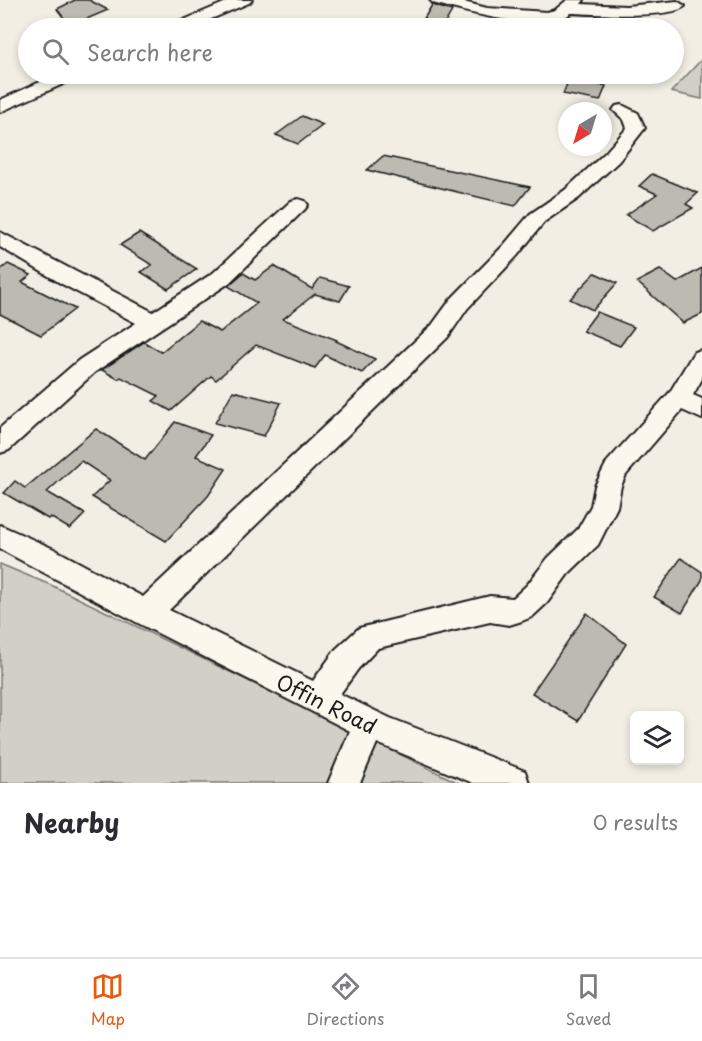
<!DOCTYPE html>
<html lang="en">
<head>
<meta charset="utf-8">
<style>
	:root { --surface:#fff; --page:#f2f2f3; --text:#2b2b33; --muted:#7c7c81; --line:#e1e1e2; --accent:#ea580c }
	body { margin:0; font-family:"Playpen Sans",sans-serif; background:var(--page); color:var(--text) }
	.controls { position:absolute; right:18px; bottom:18px; display:grid; overflow:hidden; border-radius:9px; box-shadow:0 3px 9px #0003 }
	.controls button { width:54px; height:54px; display:grid; place-items:center; padding:0; border:0; border-bottom:2px solid var(--line); background:var(--surface); color:var(--text); font:30px sans-serif }
	.compass { position:absolute; left:558px; top:102px; width:54px; height:54px; border-radius:50%; background:var(--surface); box-shadow:0 3px 9px #0003; rotate:218deg }
	.list { margin:0; padding:0; list-style:none }
	h2 { display:flex; justify-content:space-between; align-items:center; height:78px; margin:0; padding:0 24px; font-size:26px }
	h2 small { font-size:20px; font-weight:400; color:var(--muted) }
	.icon { flex:none; width:33px; height:33px; fill:none; stroke:currentColor; stroke-width:2; stroke-linecap:round; stroke-linejoin:round }
	.map { position:relative; flex:none; width:702px; height:783px; overflow:hidden }
	.search { position:absolute; background:var(--surface); box-shadow:0 3px 9px #0003; left:18px; right:18px; top:18px; height:66px; display:flex; align-items:center; gap:15px; box-sizing:border-box; padding:0 21px; border-radius:33px; color:var(--muted); font-size:22px }
	.sheet { height:174px; background:var(--surface) }
	nav { display:flex; justify-content:space-around; align-items:center; box-sizing:border-box; height:84px; border-top:2px solid var(--line); background:var(--surface); font-size:16px; color:var(--muted) }
	nav a { display:grid; justify-items:center; gap:3px }
	nav .on { color:var(--accent) }
	.map>svg:first-child { display:block }
</style>
</head>
<body>
<div class="map">
<svg width="702" height="783" viewBox="0 0 702 783">
	<rect width="100%" height="100%" fill="#f2eee4"/>
	<filter id="ink" filterUnits="userSpaceOnUse"><feTurbulence type="fractalNoise" baseFrequency=".0167" numOctaves="2"/><feDisplacementMap in="SourceGraphic" scale="12" xChannelSelector="R" yChannelSelector="G"/><feConvolveMatrix kernelMatrix="1 2 1 2 8 2 1 2 1" color-interpolation-filters="sRGB"/></filter>
	<g filter="url(#ink)">
		<g fill="#d2cfc6" stroke="#777671" stroke-width="1.5">
			<polygon points="702,59 702,99 671,92"/>
			<polygon points="0,564 53,586 459,783 0,783"/>
		</g>
		<g fill="#bdbab1" stroke="#1c1c1c" stroke-width="1.5">
			<polygon points="75,0 89,0 108,10 70,26 57,9"/>
			<polygon points="432,5 452,11 444,25 422,22"/>
			<polygon points="569,79 606,86 600,101 563,94"/>
			<polygon points="302,116 323,125 298,144 276,135"/>
			<polygon points="383,156 530,187 515,206 367,170"/>
			<polygon points="652,174 698,193 686,204 693,208 653,231 626,215 657,194 639,186"/>
			<polygon points="139,233 197,269 168,289 141,272 152,265 120,245"/>
			<polygon points="8,264 31,275 22,282 75,309 41,335 0,314 0,270"/>
			<polygon points="274,266 312,289 320,278 349,286 340,301 315,294 283,319 337,340 336,341 375,359 362,373 325,355 315,368 256,345 216,380 211,376 171,411 153,401 159,396 121,377 118,379 102,370 144,342 161,352 199,321 220,332 257,303 228,286 243,273 255,280"/>
			<polygon points="702,268 702,314 683,323 637,282 660,270 677,282"/>
			<polygon points="595,273 617,283 593,310 570,299"/>
			<polygon points="597,312 634,327 620,346 583,331"/>
			<polygon points="233,391 281,403 264,436 215,423"/>
			<polygon points="175,422 211,435 196,456 226,469 208,496 166,541 92,497 110,480 81,461 47,492 85,514 70,529 50,517 48,519 4,493 15,481 25,488 96,429 145,460"/>
			<polygon points="681,558 702,572 702,580 682,613 654,597"/>
			<polygon points="587,613 626,644 578,721 532,693"/>
		</g>
		<g fill="none" stroke-linecap="round" stroke-linejoin="round">
			<defs>
				<g id="minor">
					<polygon points="231,0 252,0 249,3 190,28 170,28 172,25"/>
					<path d="M430,0h26l31,8 60,4 8,-2 12,-10h17l-3,4 45,2 51,-5 8,5c-12,13 -94,8 -114,7 -25,22 -109,-2 -138,-10z"/>
					<polygon points="58,74 79,74 77,78 0,112 0,100"/>
					<polygon points="622,105 638,113 645,128 619,161 579,198 544,222 517,256 467,309 448,337 169,610 313,681 336,649 359,628 490,596 513,598 527,585 548,558 578,529 591,506 595,486 607,462 670,392 694,352 702,350 702,379 693,395 702,399 702,419 682,410 626,475 621,486 617,507 598,545 568,574 547,603 532,617 522,621 509,625 490,622 378,648 358,669 340,694 390,718 525,771 529,783 473,783 377,743 360,783 328,783 350,731 136,622 0,549 0,525 54,549 143,597 432,325 451,299 503,246 530,214 565,190 605,153 627,128 624,120 613,110 616,106"/>
					<polygon points="298,199 305,201 308,205 305,209 229,283 95,372 9,450 0,453 0,428 79,360 136,323 62,284 0,247 0,232 153,312 213,273 291,201"/>
				</g>
			</defs>
			<use href="#minor" stroke="#1c1c1c" stroke-width="4"/>
			<use href="#minor" fill="#fbf7ec" fill-rule="evenodd"/>
		</g>
	</g>
	<g text-anchor="middle" dominant-baseline="central" stroke-width="5" stroke-linejoin="round" paint-order="stroke">
		<g font-size="21" fill="#1c1c1c" stroke="#fbf7ec">
			<text transform="translate(327 703) rotate(26)">Offin Road</text>
		</g>
	</g>
</svg>
<div class="controls">
<button><svg class="icon" aria-label="layers" viewBox="0 0 24 24"><path d="M12 4l9 5-9 5-9-5zM3 14l9 5 9-5"/></svg></button>
</div>
<svg class="compass" viewBox="-18 -18 36 36"><path d="M0-13l5 13h-10z" fill="#e53935"/><path d="M0 13l5-13h-10z" fill="#7c7c81"/></svg>
<div class="search"><svg class="icon" aria-label="search" viewBox="0 0 24 24"><circle cx="10" cy="10" r="6"/><path d="M15 15l6 6"/></svg>Search here</div>
</div>
<section class="sheet">
<h2>Nearby<small>0 results</small></h2>
<ul class="list">
</ul>
</section>
<nav>
<a class="on"><svg class="icon" aria-label="map" viewBox="0 0 24 24"><path d="M3 6l6-2 6 2 6-2v14l-6 2-6-2-6 2zM9 4v14M15 6v14"/></svg>Map</a>
<a><svg class="icon" aria-label="directions" viewBox="0 0 24 24"><path d="M12 3l9 9-9 9-9-9zM9 14v-3h6M13 9l2 2-2 2"/></svg>Directions</a>
<a><svg class="icon" aria-label="saved" viewBox="0 0 24 24"><path d="M7 4h10v16l-5-4-5 4z"/></svg>Saved</a>
</nav>
</body>
</html>
